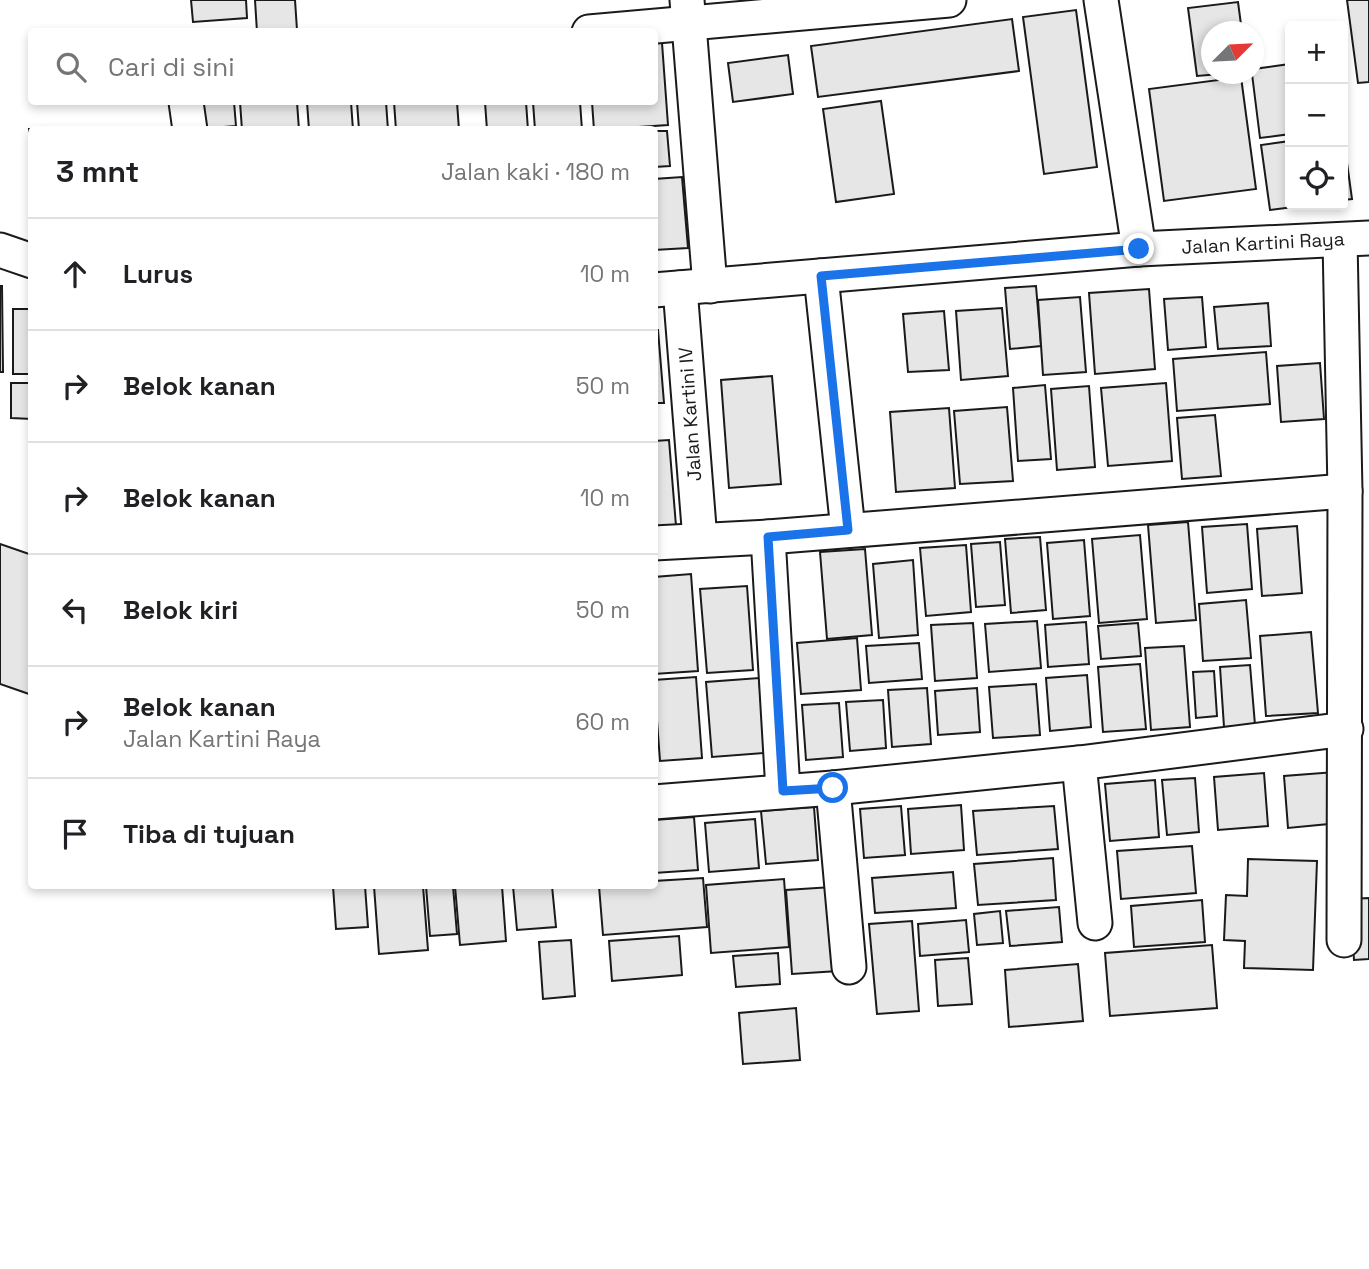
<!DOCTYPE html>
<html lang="id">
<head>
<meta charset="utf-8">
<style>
	:root { --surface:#fff; --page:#f6f6f6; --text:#202124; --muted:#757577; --line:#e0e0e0 }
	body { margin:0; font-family:"Space Grotesk",sans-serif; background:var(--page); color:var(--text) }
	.controls { position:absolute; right:21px; top:21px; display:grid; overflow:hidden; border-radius:7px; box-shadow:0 4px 10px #0003 }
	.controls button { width:63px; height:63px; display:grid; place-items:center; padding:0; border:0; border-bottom:2px solid var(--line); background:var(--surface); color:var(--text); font:35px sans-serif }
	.compass { position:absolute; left:1201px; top:21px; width:63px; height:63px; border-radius:50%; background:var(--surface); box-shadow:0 4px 10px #0003; rotate:66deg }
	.stop { position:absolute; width:21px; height:21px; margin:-16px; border:5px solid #1a73e8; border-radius:50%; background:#fff }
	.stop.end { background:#1a73e8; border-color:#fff; box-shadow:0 2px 7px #0008 }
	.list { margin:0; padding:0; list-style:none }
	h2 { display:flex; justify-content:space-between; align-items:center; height:91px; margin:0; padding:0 28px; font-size:30px }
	h2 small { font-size:23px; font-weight:400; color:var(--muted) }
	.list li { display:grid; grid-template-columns:46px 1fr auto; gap:21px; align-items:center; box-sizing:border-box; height:112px; padding:0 28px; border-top:2px solid var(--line) }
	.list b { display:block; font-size:26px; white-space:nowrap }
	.list p { margin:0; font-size:23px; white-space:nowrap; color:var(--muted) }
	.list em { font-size:23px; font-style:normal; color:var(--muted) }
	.icon { flex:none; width:38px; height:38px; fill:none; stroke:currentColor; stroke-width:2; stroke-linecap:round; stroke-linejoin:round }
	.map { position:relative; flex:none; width:1369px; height:1269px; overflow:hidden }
	.search { position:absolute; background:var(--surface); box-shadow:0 4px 10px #0003; left:28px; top:28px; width:630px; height:77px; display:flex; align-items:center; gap:18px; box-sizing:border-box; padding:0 24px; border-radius:7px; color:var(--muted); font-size:26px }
	.panel { position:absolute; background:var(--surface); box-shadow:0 4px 10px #0003; left:28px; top:126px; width:630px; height:763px; border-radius:7px }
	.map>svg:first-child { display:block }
</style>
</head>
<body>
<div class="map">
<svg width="1369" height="1269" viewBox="0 0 1369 1269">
	<rect width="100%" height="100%" fill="#fff"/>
	<g fill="#e6e6e6" stroke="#1a1a1a" stroke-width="2">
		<polygon points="191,0 246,0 247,18 193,22"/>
		<polygon points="255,0 295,0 297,30 257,32"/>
		<polygon points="1347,0 1369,0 1369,82 1358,83"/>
		<polygon points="1238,2 1242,32 1212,32 1212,74 1220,74 1197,76 1188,8"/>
		<polygon points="1076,10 1097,167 1044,174 1023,17"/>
		<polygon points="1012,19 1019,71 818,97 811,46"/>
		<polygon points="654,43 662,43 668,125 594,130 592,102 654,102"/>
		<polygon points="788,55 793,94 733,102 728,63"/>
		<polygon points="1290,64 1290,134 1260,138 1252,74 1254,69"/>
		<polygon points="1241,77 1256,189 1164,201 1149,89"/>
		<polygon points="881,101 894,194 836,202 823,109"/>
		<polygon points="197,102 234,102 236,126 199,129"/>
		<polygon points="240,102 297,102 299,130 242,130"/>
		<polygon points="307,102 351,102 353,130 309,130"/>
		<polygon points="357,102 386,102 388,130 359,130"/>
		<polygon points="394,102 457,102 459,130 396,130"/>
		<polygon points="485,102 526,102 528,130 487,130"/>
		<polygon points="533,102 580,102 582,130 535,130"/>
		<polygon points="29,129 69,129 32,130 32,202 30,202"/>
		<polygon points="654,131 667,131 670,166 654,167"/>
		<polygon points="1343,134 1352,199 1343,200"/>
		<polygon points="1290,141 1290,205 1309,205 1270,210 1261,145"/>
		<polygon points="682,177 688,248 654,250 654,179"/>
		<polygon points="0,286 2,286 3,372 0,372"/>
		<polygon points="1036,286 1041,346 1010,349 1005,288"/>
		<polygon points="1149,289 1155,369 1095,374 1089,293"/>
		<polygon points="1080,297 1086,372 1043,375 1038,300"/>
		<polygon points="1202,297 1206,347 1168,350 1164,299"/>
		<polygon points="1268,303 1271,346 1218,349 1214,307"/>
		<polygon points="1002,308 1008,376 961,380 956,311"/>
		<rect x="13" y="309" width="19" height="65"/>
		<polygon points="944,311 949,370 908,372 903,314"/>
		<polygon points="654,330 658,330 664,403 654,403"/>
		<polygon points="1266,352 1270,404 1177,411 1173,359"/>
		<polygon points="1320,363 1324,419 1281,422 1277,366"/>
		<polygon points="772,376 781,484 729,488 721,380"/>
		<polygon points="11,383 32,383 32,419 11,418"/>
		<polygon points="1166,383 1172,461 1108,466 1101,388"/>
		<polygon points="1045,385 1051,459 1018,461 1013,388"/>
		<polygon points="1089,386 1095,467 1057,470 1051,389"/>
		<polygon points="1007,407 1013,481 960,484 954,411"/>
		<polygon points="949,408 955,488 896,492 890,412"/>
		<polygon points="1215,415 1221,476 1182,479 1177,418"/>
		<polygon points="669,440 676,526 654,528 654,441"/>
		<polygon points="1188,522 1196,620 1156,623 1148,525"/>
		<polygon points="1247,524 1252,589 1207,593 1202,527"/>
		<polygon points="1297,526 1302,593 1262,596 1257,529"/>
		<polygon points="1140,535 1147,619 1099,623 1092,539"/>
		<polygon points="1040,537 1046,610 1011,613 1005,539"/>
		<polygon points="1084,540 1090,616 1053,619 1047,543"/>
		<polygon points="1000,542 1005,605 976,607 971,544"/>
		<polygon points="0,544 32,555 32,695 0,684"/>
		<polygon points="966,545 971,612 926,616 920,548"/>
		<polygon points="865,549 872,635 827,639 820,552"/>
		<polygon points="913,560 918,635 879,638 873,564"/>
		<polygon points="691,574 698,671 654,674 654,577"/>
		<polygon points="747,586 753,670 707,673 700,589"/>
		<polygon points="1246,600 1251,658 1203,661 1199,604"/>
		<polygon points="1037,621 1041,668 989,672 985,624"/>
		<polygon points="1086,622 1089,664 1048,667 1045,625"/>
		<polygon points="973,623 977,678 935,681 931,625"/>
		<polygon points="1138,623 1141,656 1101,659 1098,626"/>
		<polygon points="1311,632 1318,713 1266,716 1260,636"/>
		<polygon points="857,638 861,690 801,694 797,643"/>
		<polygon points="919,643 922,679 869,683 866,646"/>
		<polygon points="1184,646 1190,727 1151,730 1145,648"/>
		<polygon points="1140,664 1146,729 1103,732 1098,667"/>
		<polygon points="1250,665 1255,725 1224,727 1220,667"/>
		<polygon points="1214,671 1217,716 1196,718 1193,672"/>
		<polygon points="1087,675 1091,727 1050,731 1046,678"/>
		<polygon points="696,677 702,758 660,761 654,680"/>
		<polygon points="759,678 765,753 712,757 706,682"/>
		<polygon points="1036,684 1040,735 993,738 989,687"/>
		<polygon points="927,688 931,744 892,747 888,690"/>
		<polygon points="977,688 980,732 938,735 935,691"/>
		<polygon points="883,700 886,748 850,751 846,702"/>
		<polygon points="839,703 843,757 806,760 802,705"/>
		<polygon points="1335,772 1339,823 1288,828 1284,776"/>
		<polygon points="1264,773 1268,826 1218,830 1214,777"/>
		<polygon points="1195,778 1199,832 1167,835 1162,780"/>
		<polygon points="1155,780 1159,837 1110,841 1105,784"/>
		<polygon points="961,805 964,850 911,854 908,809"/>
		<polygon points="901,806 905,855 864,858 860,809"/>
		<polygon points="1054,806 1058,849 977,855 973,811"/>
		<polygon points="814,807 818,860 766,864 761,811"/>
		<polygon points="694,817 698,870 654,873 654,820"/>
		<polygon points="755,819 759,868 709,872 705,823"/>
		<polygon points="1192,846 1196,893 1121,899 1117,851"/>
		<polygon points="1053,858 1056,900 978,905 974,864"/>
		<polygon points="1248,859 1317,861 1313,970 1244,968 1245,941 1224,940 1226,895 1247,896"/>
		<polygon points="953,872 956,908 875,913 872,878"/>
		<polygon points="703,878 707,927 603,935 599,886 654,886 654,881"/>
		<polygon points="784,879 789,947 711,953 706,885"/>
		<polygon points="333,886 365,886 368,927 336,929"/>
		<polygon points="374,886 423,886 428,950 379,954"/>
		<polygon points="426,886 453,886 457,934 430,936"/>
		<polygon points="455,886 502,886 506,941 460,945"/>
		<polygon points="513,886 552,886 556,927 517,930"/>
		<polygon points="832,887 838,971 792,974 786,890"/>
		<polygon points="1369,898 1369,959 1354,960 1350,899"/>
		<polygon points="1202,900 1205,942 1134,947 1131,906"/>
		<polygon points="1059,907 1062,942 1010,946 1006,911"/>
		<polygon points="1000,911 1003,943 977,945 974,914"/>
		<polygon points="966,920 969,952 920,956 918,924"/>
		<polygon points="912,921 919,1011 877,1014 869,924"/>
		<polygon points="679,936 682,975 612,981 609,941"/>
		<polygon points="571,940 575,996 543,999 539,942"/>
		<polygon points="1212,945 1217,1008 1110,1016 1105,953"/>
		<polygon points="778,953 780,984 736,987 733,956"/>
		<polygon points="968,958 972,1004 938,1006 935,960"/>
		<polygon points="1078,964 1083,1021 1009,1027 1005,970"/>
		<polygon points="796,1008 800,1060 743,1064 739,1013"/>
	</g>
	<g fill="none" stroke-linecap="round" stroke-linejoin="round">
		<defs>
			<g id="minor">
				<polyline points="687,0 710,286"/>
				<polyline points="1101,0 1139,249"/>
				<polyline points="589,32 949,0"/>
				<polyline points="186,102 190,130"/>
				<polyline points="1340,240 1345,491 1344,940"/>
				<polyline points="0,250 32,261"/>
				<polyline points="821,276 848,530"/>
				<polyline points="680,288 700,540"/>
				<polyline points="654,290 1139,249 1369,238"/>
				<polyline points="768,537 783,791"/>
				<polyline points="654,543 768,537 1345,491"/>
				<polyline points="1079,763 1095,923"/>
				<polyline points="833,788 849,967"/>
				<polyline points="654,802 833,788 1079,763 1346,729"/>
			</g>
		</defs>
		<use href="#minor" stroke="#1a1a1a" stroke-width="37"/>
		<use href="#minor" stroke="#fff" stroke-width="33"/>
	</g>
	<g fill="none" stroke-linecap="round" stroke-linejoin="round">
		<polyline stroke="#1a73e8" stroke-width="9" points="833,788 783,791 768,537 848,530 821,276 1139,249"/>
	</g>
	<g text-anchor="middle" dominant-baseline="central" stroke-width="5" stroke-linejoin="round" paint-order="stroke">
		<g font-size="19" fill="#1a1a1a" stroke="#fff">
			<text transform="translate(1263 243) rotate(-3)">Jalan Kartini Raya</text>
			<text transform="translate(690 414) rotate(-94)">Jalan Kartini IV</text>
		</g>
	</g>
</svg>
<div class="controls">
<button>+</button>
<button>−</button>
<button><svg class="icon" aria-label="locate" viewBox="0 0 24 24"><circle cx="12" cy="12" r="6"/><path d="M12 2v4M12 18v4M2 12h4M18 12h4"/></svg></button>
</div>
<svg class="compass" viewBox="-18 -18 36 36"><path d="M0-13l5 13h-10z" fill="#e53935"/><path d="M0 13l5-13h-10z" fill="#757577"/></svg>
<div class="stop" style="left:833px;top:788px"></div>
<div class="stop end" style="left:1139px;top:249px"></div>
<div class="search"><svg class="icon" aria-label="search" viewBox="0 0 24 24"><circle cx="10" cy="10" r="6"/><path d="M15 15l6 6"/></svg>Cari di sini</div>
<section class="panel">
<h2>3 mnt<small>Jalan kaki · 180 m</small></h2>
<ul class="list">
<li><svg class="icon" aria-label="ahead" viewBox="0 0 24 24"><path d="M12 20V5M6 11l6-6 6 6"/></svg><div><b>Lurus</b></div><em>10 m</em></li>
<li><svg class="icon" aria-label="right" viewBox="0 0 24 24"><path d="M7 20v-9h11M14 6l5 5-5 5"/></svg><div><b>Belok kanan</b></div><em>50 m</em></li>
<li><svg class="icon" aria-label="right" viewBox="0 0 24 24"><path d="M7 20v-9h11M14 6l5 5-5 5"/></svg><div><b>Belok kanan</b></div><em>10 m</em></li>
<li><svg class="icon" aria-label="left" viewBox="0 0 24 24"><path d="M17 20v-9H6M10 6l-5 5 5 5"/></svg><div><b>Belok kiri</b></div><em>50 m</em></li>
<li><svg class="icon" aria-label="right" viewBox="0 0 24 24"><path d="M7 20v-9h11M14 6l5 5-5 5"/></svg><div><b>Belok kanan</b><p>Jalan Kartini Raya</p></div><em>60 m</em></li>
<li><svg class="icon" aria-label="arrive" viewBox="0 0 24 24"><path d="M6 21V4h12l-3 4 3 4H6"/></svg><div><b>Tiba di tujuan</b></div></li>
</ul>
</section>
</div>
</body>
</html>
